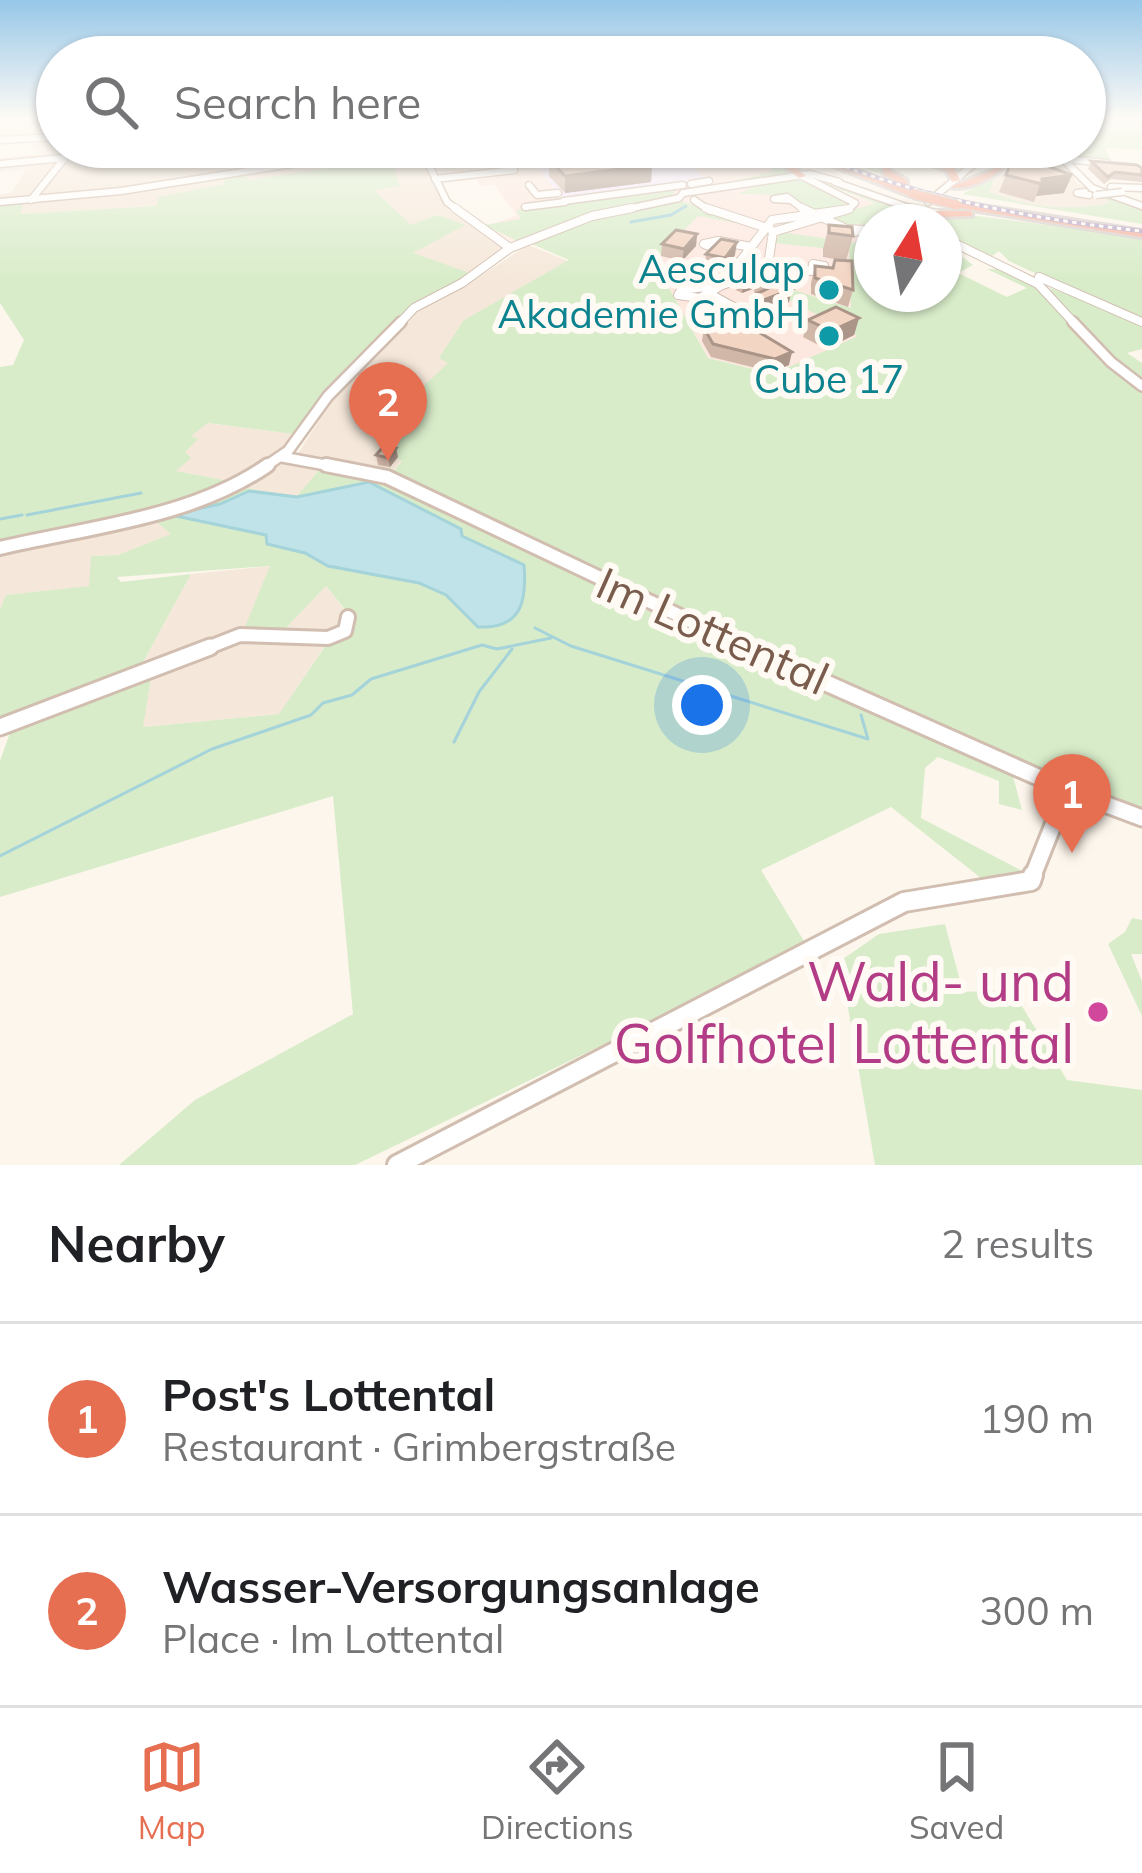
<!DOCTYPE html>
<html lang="en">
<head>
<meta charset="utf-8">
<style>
	:root { --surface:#fff; --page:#f2f2f2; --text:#202124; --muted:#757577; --line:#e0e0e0; --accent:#e76f51 }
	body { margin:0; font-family:Mulish,sans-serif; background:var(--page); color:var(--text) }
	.compass { position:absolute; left:854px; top:204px; width:108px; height:108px; border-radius:50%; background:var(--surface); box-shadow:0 3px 9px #0004; rotate:11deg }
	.you { position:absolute; left:702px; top:705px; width:42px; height:42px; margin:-30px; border:9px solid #fff; border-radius:50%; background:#1a73e8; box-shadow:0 0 0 18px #1a73e833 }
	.badge { display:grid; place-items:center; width:78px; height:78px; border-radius:50%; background:var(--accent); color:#fff; font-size:39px; font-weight:700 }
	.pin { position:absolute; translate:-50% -99px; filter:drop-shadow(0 3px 6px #0008) }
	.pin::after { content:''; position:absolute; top:63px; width:42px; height:36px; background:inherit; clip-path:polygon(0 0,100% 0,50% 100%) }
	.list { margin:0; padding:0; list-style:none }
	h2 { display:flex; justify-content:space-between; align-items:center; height:156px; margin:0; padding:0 48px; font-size:51px }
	h2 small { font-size:39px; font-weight:400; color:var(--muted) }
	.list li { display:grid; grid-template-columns:78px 1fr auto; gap:36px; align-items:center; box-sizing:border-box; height:192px; padding:0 48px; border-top:3px solid var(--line) }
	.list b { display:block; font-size:45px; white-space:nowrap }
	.list p { margin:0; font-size:39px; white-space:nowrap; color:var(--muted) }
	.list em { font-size:39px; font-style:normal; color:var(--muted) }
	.icon { flex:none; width:66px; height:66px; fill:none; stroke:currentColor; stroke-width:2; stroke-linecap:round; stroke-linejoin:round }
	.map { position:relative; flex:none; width:1142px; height:1165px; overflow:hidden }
	.search { position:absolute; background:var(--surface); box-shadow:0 3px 9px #0004; left:36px; right:36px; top:36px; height:132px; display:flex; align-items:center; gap:30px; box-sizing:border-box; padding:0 42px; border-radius:66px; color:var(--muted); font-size:45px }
	.sheet { height:540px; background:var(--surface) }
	nav { display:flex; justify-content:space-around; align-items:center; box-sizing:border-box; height:168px; border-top:3px solid var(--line); background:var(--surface); font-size:33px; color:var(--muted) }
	nav a { display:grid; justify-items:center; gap:6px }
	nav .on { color:var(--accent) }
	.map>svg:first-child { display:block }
</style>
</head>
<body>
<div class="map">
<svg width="1142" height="1165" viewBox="0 0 1142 1165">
	<rect width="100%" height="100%" fill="#fdf6ec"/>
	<g fill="#f5e8da">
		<polygon points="0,119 57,124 57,147 277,147 287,162 302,159 298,153 341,147 418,147 442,200 507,249 473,274 411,253 463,225 438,215 411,225 392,211 373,189 398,186 392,163 376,161 225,184 156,206 19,214 24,202 0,202 0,194 11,193 26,170 0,172 0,158 41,154 28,142 0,146"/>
		<polygon points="457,147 543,147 547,152 538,154 549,168 438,179 428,158 452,155 450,148"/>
		<polygon points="1009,156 1066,163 1077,183 1113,203 1066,211 1020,204 989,192 995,177 1015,170"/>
		<polygon points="528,245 568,261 464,320 449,362 402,460 390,476 358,465 297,455 333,399 418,311 459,290"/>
		<polygon points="207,423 294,434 270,459 234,482 175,471 190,458 184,452 189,437"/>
		<polygon points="283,462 321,468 297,497 244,488"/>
		<polygon points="152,518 172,534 118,555 92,556 90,586 7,595 0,609 0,555"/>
		<polygon points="271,566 245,629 285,629 326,586 351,618 329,639 280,714 142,727 152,673 136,675 191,574"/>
	</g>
	<polygon fill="#fde8e0" points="668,154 686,155 709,169 755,160 788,180 803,179 877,204 872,245 850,251 852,309 860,336 773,374 708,358 654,260 703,211 700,207 681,201 662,203 511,241 488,226 517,215 494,185 480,186 475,178"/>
	<polygon fill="#f3e8fa" points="637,158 644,165 684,160 708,180 562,199 539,169"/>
	<g fill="#d8ecc9">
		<polygon points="1085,119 1142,119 1142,149 1104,148 1111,160 1004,147 1085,147"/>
		<polygon points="611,147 760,147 792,172 733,184 729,182 775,171 754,160 709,169 678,150 620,156"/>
		<path d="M809,147h166l7,6 -22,21c-19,-16 -62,-24 -81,-7l8,9 -40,-14 52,-10 -56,9z"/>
		<polygon points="376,161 392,163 400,186 374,190 411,225 438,215 465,225 413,253 473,274 399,316 350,364 294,434 208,423 191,436 198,439 185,452 191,458 176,471 234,482 210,494 0,544 0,367 13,365 24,340 0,303 0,202 24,201 20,214 156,206 159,197 224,184 226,176 243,175 249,180"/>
		<path d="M995,177l-6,15c42,15 74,20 122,11l-34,-22 41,21 24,5v17l-180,-30z"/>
		<polygon points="802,179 851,204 812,212 787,195 738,194 758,184"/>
		<polygon points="835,183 922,219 872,222 872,230 858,223 847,227 829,218 875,203 825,184"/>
		<polygon points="675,190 672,195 586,215 518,241 484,225 521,219 516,210"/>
		<polygon points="681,201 763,228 698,216 654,261 708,358 773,374 858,336 770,290 771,283 851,308 849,251 775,243 781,232 872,245 872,294 944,294 944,243 973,265 958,273 1007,297 1027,288 987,269 1005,269 1047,295 1053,295 1050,288 1074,297 1080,294 1009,261 999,251 992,256 952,237 944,229 959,237 944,224 945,217 962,214 1142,237 1142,349 1127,353 1142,363 1142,811 741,640 390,476 402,461 385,453 396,412 448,363 439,358 464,320 569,260 532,244 594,217"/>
		<polygon points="321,468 381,481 646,610 1011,769 1022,810 999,804 999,781 938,757 925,768 921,818 1024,872 986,882 891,807 761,870 807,946 355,1165 119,1165 195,1100 353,1014 333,796 0,897 0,761 12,727 152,672 143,727 279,714 330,639 351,617 326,586 285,629 244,629 270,566 117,577 121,582 191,574 136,675 0,727 0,609 6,595 89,586 91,556 118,555 171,534 152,518 206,505 244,488 297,496"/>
		<polygon points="1132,918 1142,920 1142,954 1131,954 1142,981 1142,1016 1108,944 1125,932"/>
		<polygon points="945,924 963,992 1012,990 1067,1080 1142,1090 1142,1165 875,1165 840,961 879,934"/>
	</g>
	<path fill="#bfe3e8" stroke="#a5d3da" stroke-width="3" d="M369,482l92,47 1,7 62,29c3,36 -2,64 -46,62l-32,-32 -27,-12 -91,-17 -23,-13 -38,-9 -1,-9 -95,-20 49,-11 29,-13 48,6z"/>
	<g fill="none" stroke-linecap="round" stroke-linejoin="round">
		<g stroke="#a5d3da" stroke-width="3">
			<polyline points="631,222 671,215 686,206"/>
			<polyline points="27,515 141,493"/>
			<polyline points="0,519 22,515"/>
			<polyline points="535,628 571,646 868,739 861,715"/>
			<polyline points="454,742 479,692 512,649"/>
			<polyline points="0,856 212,749 311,715 323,703 352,695 371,679 482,645 497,649 551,638"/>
		</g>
		<polyline stroke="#dcd0c4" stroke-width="9" stroke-dasharray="9 4.5" stroke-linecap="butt" points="809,161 848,161"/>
		<defs>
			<g id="minor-far5">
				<polyline points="0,140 57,137"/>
				<polyline points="420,147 447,202 459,211"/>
				<polyline points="988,152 1107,163"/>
				<polyline points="67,155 205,147"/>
				<polyline points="1065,161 1092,188 1142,206"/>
				<polyline points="0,164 64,158"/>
				<polyline points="802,176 855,203 849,209"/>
				<polyline points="435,179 514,170"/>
				<polyline points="835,182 918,211"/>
				<polyline points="691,184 709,181"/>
				<polyline points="529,185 537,195 558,193"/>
				<polyline points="1111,187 1142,188"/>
				<polyline points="1085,192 1077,193 1089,195"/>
				<polyline points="31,200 72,149"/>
				<polyline points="694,200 710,211"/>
				<polyline points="791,200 774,199 787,197 806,211"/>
				<polyline points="564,201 683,185"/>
				<polyline points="0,202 121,191 400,147"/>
				<polyline points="928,202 991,150"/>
				<polyline points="525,207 565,202"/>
				<polyline points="916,209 923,211"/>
				<polyline points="618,211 679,198 683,193 810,174 839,182"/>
				<polyline points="837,211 849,209 843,211"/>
			</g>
			<g id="minor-far4">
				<polyline points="455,208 510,248"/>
				<polyline points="706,208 770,229"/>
				<polyline points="802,208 853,232 864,230 847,229"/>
				<polyline points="909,208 937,214 916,209"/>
				<polygon points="849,209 773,232 767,272 722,285 772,220"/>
				<polyline points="944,238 1038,284 1076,325"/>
				<polyline points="719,241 751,247"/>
				<polygon points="719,241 712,247 704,244"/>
				<polyline points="769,267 824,272 824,266 813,264 812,271"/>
				<polyline points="1039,277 1142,322"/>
				<polygon points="722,285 700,298 678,295 681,290"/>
				<polyline points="710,294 757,320"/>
				<polyline points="398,325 414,308 462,283 510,248 592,216 632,208"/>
				<polyline points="748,325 757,320 763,325"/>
			</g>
			<g id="minor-far3">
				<polyline points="754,322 745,326 753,331 765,326 759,322"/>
				<polyline points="1073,322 1111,362 1142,386"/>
				<polyline points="282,457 342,468"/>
				<polyline points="263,468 288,451 328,396 401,322"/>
			</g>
			<g id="minor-far2">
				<polyline points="326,465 387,477 752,650"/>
				<path d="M0,548c89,-21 192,-30 268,-83"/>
				<polyline points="202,650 240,635 328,638 345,631 348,617"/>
			</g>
			<g id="minor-far1">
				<polyline points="745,647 1067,790 1142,818"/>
				<polyline points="0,727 210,647"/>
				<polyline points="1032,878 1067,790"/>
			</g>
			<polyline id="minor" points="397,1165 904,902 1031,881 1033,875"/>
			<polygon id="major" points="31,119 57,120 57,124"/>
			<g id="highway">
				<polygon points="760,147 769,147 806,176 799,178"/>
				<polygon points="785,147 797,147 918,194 910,196"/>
				<polygon points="922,147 988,149 992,152 988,155 922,153 848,164 844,161"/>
				<path d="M909,156l21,2 24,9 6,13 -8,2 -5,-11c-19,-9 -38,-13 -58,-5l2,5 16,9v4h-6l-17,-9 -3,-12z"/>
				<path d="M999,162l7,2c-11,14 -39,27 -56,23l41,-16z"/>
				<polygon points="957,202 1142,231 1142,237 954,207 952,205"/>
				<polygon points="969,211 972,212 972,216 937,217 932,214 937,211"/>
			</g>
		</defs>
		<use href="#minor-far5" stroke="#d1beb0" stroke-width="9"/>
		<use href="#minor-far4" stroke="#d1beb0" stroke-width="10"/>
		<use href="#minor-far3" stroke="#d1beb0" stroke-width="14"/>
		<use href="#minor-far2" stroke="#d1beb0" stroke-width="18"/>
		<use href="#minor-far1" stroke="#d1beb0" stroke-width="21"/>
		<use href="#minor" stroke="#d1beb0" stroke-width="24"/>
		<use href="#major" stroke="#dad1cd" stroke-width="6"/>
		<use href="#highway" stroke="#dad1cd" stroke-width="6"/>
		<use href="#minor-far5" stroke="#fff" stroke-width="6"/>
		<use href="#minor-far4" stroke="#fff" stroke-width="8"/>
		<use href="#minor-far3" stroke="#fff" stroke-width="9"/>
		<use href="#minor-far2" stroke="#fff" stroke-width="12"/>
		<use href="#minor-far1" stroke="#fff" stroke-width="15"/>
		<use href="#minor" stroke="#fff" stroke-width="18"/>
		<use href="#major" fill="#fbd9a5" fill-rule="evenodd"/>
		<use href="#highway" fill="#f7b7a3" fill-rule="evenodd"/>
		<defs>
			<path id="rail" d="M795,147c112,48 227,71 347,84"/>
		</defs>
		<use href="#rail" stroke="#b9a8c9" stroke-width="4.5"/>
		<use href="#rail" stroke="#fffaf3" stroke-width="3" stroke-dasharray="4.5" stroke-linecap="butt"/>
		<defs>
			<polyline id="minor-bridge" points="1096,195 1122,192"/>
			<g id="highway-bridge">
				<polyline points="979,147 1002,164"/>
				<polyline points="913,194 957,205"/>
			</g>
		</defs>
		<use href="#minor-bridge" stroke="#d1beb0" stroke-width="9" stroke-linecap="butt"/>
		<use href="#highway-bridge" stroke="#dad1cd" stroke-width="12" stroke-linecap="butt"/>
		<use href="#minor-bridge" stroke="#fff" stroke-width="6"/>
		<use href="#highway-bridge" stroke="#f7b7a3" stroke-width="9"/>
	</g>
	<g fill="#d1b7a8">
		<polygon points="549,159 652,165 651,182 565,193 549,176"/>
		<polygon points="1091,161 1142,168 1142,182 1111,179 1104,184 1088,169"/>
		<polygon points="1011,162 1064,193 1036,196 1034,202 999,192"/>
		<polygon points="829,225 853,236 846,261 823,257 823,249"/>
		<polygon points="697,234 696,246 682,261 661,256 662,244"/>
		<polygon points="706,254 735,255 723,270 705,266"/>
		<polygon points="815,266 833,268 853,290 848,307 811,294 811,283"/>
		<polygon points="757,272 789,302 761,313 752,308 754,295 757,294 754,292 755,288 742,293 736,290 738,277"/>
		<polygon points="859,318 854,335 826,349 803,337 808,320"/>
		<polygon points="704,328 789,365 772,372 711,357 702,341"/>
		<polygon points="396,448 398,457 390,467 378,465 376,455"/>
	</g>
	<g fill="#aa9588">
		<polygon points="652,165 651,182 565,193 565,176"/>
		<polygon points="1072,175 1064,193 1036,196 1042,179"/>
		<polygon points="697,234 696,246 682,261 684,249"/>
		<polygon points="737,242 735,255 723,270 725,258"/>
		<polygon points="759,275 755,288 742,293 744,280"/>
		<polygon points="792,289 789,302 761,313 764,300"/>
		<polygon points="859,318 854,335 826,349 831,331"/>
		<polygon points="792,352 789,365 772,372 775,359"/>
		<polygon points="396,448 398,457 390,467 388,458"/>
	</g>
	<g fill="#f3d5c3" stroke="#aa9588" stroke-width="3">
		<polygon points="636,150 652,165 565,176 549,159"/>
		<polygon points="1030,160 1072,175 1042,179 1042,184 1006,175 1011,162"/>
		<polygon points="1091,161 1137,165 1142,168 1142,175 1115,172 1108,177"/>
		<polygon points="829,225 852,227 853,236 829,233"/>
		<polygon points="676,230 697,234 684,249 662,244"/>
		<polygon points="721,239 737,242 725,258 706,254"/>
		<polygon points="835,260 852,261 853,290 815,278 815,266 833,268"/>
		<polygon points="757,272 792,289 764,300 754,295 771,287 756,280 759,275 744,280 738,277"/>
		<polygon points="836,307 859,318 831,331 808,320"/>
		<polygon points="732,316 792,352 775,359 713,344 704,328"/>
		<polygon points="384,446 396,448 388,458 376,455"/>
	</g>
	<linearGradient id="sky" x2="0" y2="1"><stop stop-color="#97c7e8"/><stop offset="0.42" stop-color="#fefbf6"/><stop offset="1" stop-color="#fefbf6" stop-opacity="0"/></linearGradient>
	<rect width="1142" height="282" fill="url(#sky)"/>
	<g fill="#0f9aa8" stroke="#fffaf3" stroke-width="4.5">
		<circle cx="829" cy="290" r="12"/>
		<circle cx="829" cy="336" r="12"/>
	</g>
	<circle fill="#d1479c" stroke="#fffaf3" stroke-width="4.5" cx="1098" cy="1012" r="12"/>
	<g text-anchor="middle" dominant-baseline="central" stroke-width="12" stroke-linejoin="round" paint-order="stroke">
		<g font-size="39" fill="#0d838f" stroke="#fffaf3" text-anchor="end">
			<text x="805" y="268">Aesculap<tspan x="805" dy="45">Akademie GmbH</tspan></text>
			<text x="829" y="378" text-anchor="middle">Cube 17</text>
		</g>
		<g font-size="45" fill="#7a5c4d" stroke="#fffaf3">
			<text transform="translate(713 630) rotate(24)">Im Lottental</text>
		</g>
		<g font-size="54" fill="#b23c85" stroke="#fffaf3" text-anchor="end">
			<text x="1074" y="981">Wald- und<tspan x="1074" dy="62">Golfhotel Lottental</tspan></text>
		</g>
	</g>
</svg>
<svg class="compass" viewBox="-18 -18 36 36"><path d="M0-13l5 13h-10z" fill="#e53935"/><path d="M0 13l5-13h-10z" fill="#757577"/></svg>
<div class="you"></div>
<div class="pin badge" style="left:1072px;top:853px">1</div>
<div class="pin badge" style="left:388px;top:461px">2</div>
<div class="search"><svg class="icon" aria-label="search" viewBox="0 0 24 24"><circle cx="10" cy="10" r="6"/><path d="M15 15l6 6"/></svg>Search here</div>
</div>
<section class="sheet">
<h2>Nearby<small>2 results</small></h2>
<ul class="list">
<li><span class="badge">1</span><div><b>Post's Lottental</b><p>Restaurant · Grimbergstraße</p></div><em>190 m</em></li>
<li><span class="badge">2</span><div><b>Wasser-Versorgungsanlage</b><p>Place · Im Lottental</p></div><em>300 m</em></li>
</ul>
</section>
<nav>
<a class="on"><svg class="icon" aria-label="map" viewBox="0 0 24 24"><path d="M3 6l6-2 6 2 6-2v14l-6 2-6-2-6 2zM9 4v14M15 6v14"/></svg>Map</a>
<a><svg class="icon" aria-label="directions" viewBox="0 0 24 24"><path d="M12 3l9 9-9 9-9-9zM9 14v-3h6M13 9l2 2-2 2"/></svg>Directions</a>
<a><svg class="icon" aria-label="saved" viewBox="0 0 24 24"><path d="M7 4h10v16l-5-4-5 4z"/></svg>Saved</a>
</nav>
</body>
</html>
